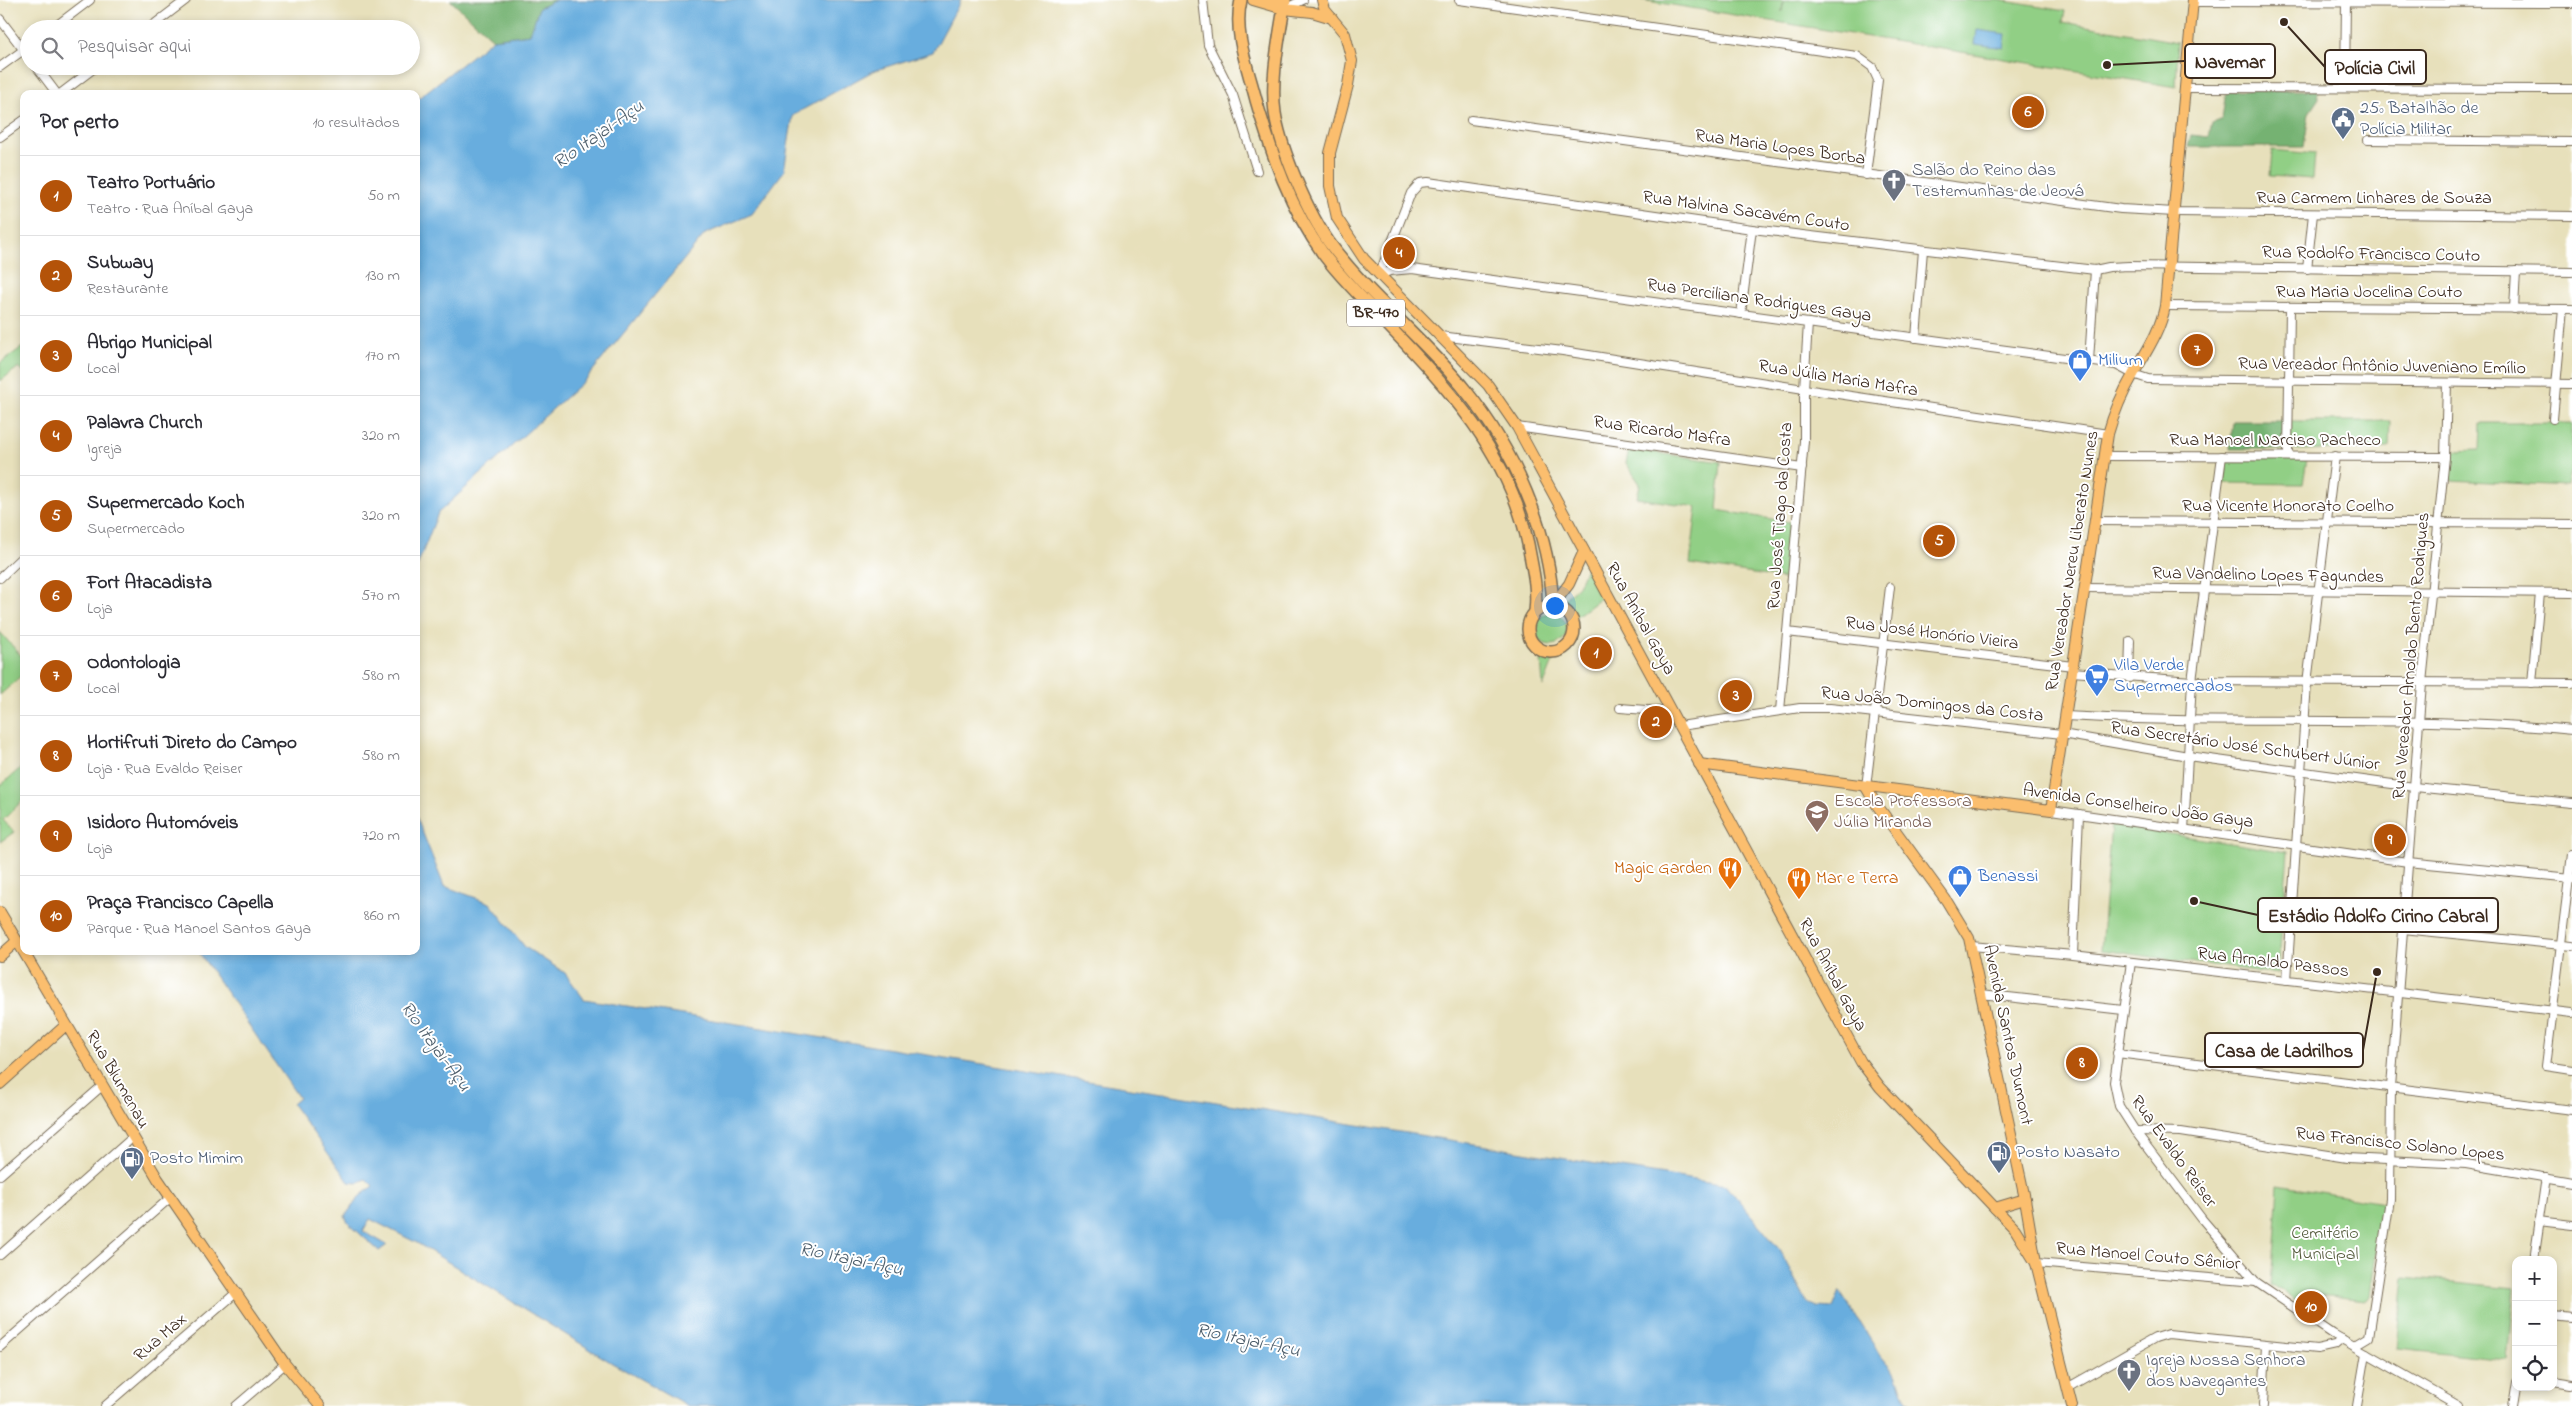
<!DOCTYPE html>
<html lang="pt">
<head>
<meta charset="utf-8">
<style>
	:root { --surface:#fff; --page:#f7f7f7; --text:#2b2b33; --muted:#7c7c81; --line:#e1e1e2; --accent:#b45309 }
	body { margin:0; font-family:"Indie Flower",sans-serif; background:var(--page); color:var(--text) }
	.controls { position:absolute; right:15px; bottom:15px; display:grid; overflow:hidden; border-radius:10px; box-shadow:0 2px 8px #0003 }
	.controls button { width:45px; height:45px; display:grid; place-items:center; padding:0; border:0; border-bottom:1px solid var(--line); background:var(--surface); color:var(--text); font:25px sans-serif }
	.you { position:absolute; left:1554px; top:605px; width:18px; height:18px; margin:-12px; border:4px solid #fff; border-radius:50%; background:#1a73e8; box-shadow:0 0 0 8px #1a73e833 }
	.badge { display:grid; place-items:center; width:32px; height:32px; border-radius:50%; background:var(--accent); color:#fff; font-size:16px; font-weight:700 }
	.pin { position:absolute; translate:-50% -50%; border:2px solid #fff; box-shadow:0 1px 5px #0006 }
	.list { margin:0; padding:0; list-style:none }
	h2 { display:flex; justify-content:space-between; align-items:center; height:65px; margin:0; padding:0 20px; font-size:21px }
	h2 small { font-size:16px; font-weight:400; color:var(--muted) }
	.list li { display:grid; grid-template-columns:32px 1fr auto; gap:15px; align-items:center; box-sizing:border-box; height:80px; padding:0 20px; border-top:1px solid var(--line) }
	.list b { display:block; font-size:19px; white-space:nowrap }
	.list p { margin:0; font-size:16px; white-space:nowrap; color:var(--muted) }
	.list em { font-size:16px; font-style:normal; color:var(--muted) }
	.icon { flex:none; width:28px; height:28px; fill:none; stroke:currentColor; stroke-width:2; stroke-linecap:round; stroke-linejoin:round }
	.map { position:relative; flex:none; width:2572px; height:1406px; overflow:hidden }
	.search { position:absolute; background:var(--surface); box-shadow:0 2px 8px #0003; left:20px; top:20px; width:400px; height:55px; display:flex; align-items:center; gap:12px; box-sizing:border-box; padding:0 18px; border-radius:28px; color:var(--muted); font-size:19px }
	.panel { position:absolute; background:var(--surface); box-shadow:0 2px 8px #0003; left:20px; top:90px; width:400px; height:865px; border-radius:10px }
	.map>svg:first-child { display:block }
</style>
</head>
<body>
<div class="map">
<svg width="2572" height="1406" viewBox="0 0 2572 1406">
	<rect width="100%" height="100%" fill="#fff"/>
	<filter id="ink" filterUnits="userSpaceOnUse"><feTurbulence type="fractalNoise" baseFrequency=".02" numOctaves="2"/><feDisplacementMap in="SourceGraphic" scale="10" xChannelSelector="R" yChannelSelector="G"/><feConvolveMatrix kernelMatrix="1 2 1 2 8 2 1 2 1" color-interpolation-filters="sRGB"/></filter>
	<filter id="wash" filterUnits="userSpaceOnUse"><feTurbulence type="fractalNoise" baseFrequency=".0096" numOctaves="4" result="noise"/><feDisplacementMap in="SourceGraphic" scale="20" xChannelSelector="R" yChannelSelector="G"/><feGaussianBlur stdDeviation="1.12" result="paint"/><feColorMatrix in="noise" values="0 0 0 0 0 0 0 0 0 0 0 0 0 0 0 0 0 1.4 0 .05"/><feComposite in="paint" operator="in"/></filter>
	<g filter="url(#wash)">
		<rect width="100%" height="100%" fill="#e7e0bb"/>
		<g fill="#91cf85" stroke="#667c52">
			<polygon points="1642,0 1783,0 1782,12 1784,0 1998,0 2065,11 2063,22 2178,42 2176,87"/>
			<polygon points="2272,150 2315,154 2313,179 2270,176"/>
			<polygon points="24,346 24,372 19,367 0,381 0,363"/>
			<polygon points="2290,421 2390,421 2389,448 2290,450"/>
			<polygon points="2481,423 2572,423 2572,464 2567,486 2450,480 2452,451 2480,450"/>
			<polygon points="1629,449 1721,462 1717,510 1790,522 1785,579 1690,564 1697,507 1637,498 1640,484 1626,463"/>
			<polygon points="2224,458 2307,458 2303,484 2221,483"/>
			<polygon points="1586,568 1602,597 1575,617 1568,612 1563,600 1578,586"/>
			<circle cx="1551" cy="629" r="16"/>
			<polygon points="0,632 24,659 24,673 0,695"/>
			<polygon points="1555,656 1543,687 1541,658"/>
			<polygon points="24,765 24,799 3,820 14,832 0,842 0,786"/>
			<polygon points="2111,825 2288,852 2278,974 2101,950"/>
			<polygon points="2278,1185 2383,1203 2370,1296 2367,1300 2320,1295 2317,1318 2282,1290 2271,1286"/>
			<polygon points="2404,1277 2514,1288 2507,1360 2397,1349"/>
		</g>
		<g fill="#74b272" stroke="#586e48">
			<polygon points="450,0 556,0 539,8 530,34 493,39"/>
			<polygon points="2318,90 2319,98 2309,113 2304,147 2188,147 2191,135 2209,137 2212,123 2222,119 2226,91"/>
			<polygon points="2233,421 2285,421 2283,449 2230,449"/>
		</g>
		<g fill="#68adde" stroke="#526c7e">
			<polygon points="556,0 961,0 933,52 873,71 793,115 784,171 752,214 705,234 586,379 438,513 416,569 416,100 493,39 530,34 539,8"/>
			<polygon points="1977,30 2006,34 2004,48 1975,44"/>
			<polygon points="416,816 444,886 490,903 525,947 565,973 584,999 1726,1185 1779,1249 1807,1303 1817,1307 1833,1308 1840,1291 1880,1355 1895,1372 1907,1401 1917,1406 688,1406 612,1363 417,1243 370,1219 363,1231 387,1245 379,1251 348,1223 345,1216 360,1196 373,1186 366,1179 357,1183 349,1182 292,1104 299,1098 198,951 416,951"/>
		</g>
	</g>
	<g filter="url(#ink)">
		<g fill="none" stroke-linecap="round" stroke-linejoin="round">
			<defs>
				<g id="minor">
					<polyline points="1203,0 1208,45 1233,95 1257,171"/>
					<polyline points="1459,0 1857,56 1872,67 1878,80 1866,175"/>
					<polyline points="2193,2 2572,3"/>
					<polyline points="1284,9 1303,0"/>
					<polyline points="0,19 29,57"/>
					<polyline points="52,29 90,0"/>
					<polyline points="148,29 186,0"/>
					<polyline points="36,66 57,94"/>
					<polyline points="0,67 29,46"/>
					<polyline points="2186,88 2572,89"/>
					<polyline points="2345,88 2346,0"/>
					<polyline points="60,94 97,66"/>
					<polyline points="1471,120 2121,209 2175,212 2572,216"/>
					<polyline points="0,137 24,120"/>
					<polyline points="2368,140 2572,142"/>
					<polyline points="2307,269 2313,214"/>
					<polyline points="1379,275 1411,193 1420,183 1428,182 1752,229 2095,270 2109,267 2129,266 2572,272"/>
					<polyline points="1379,275 1390,271 1412,269 2116,365 2133,374 2148,379 2572,384"/>
					<polyline points="2165,306 2572,309"/>
					<polyline points="2514,309 2516,271"/>
					<polyline points="1741,314 1752,229"/>
					<polyline points="1440,336 1563,351 1804,389 2108,434"/>
					<polyline points="1916,338 1923,250"/>
					<polyline points="2089,361 2095,270"/>
					<polyline points="2553,419 2563,309"/>
					<polyline points="1517,427 1802,468"/>
					<polyline points="2104,456 2445,457"/>
					<polyline points="2288,456 2290,307"/>
					<polyline points="2094,521 2572,524"/>
					<polyline points="0,578 24,555"/>
					<polyline points="2085,588 2572,593"/>
					<polyline points="1787,632 2073,666"/>
					<polyline points="2072,672 2192,681 2572,683"/>
					<polyline points="2129,678 2130,641"/>
					<polyline points="2532,683 2540,593"/>
					<polyline points="1620,708 1672,712"/>
					<polyline points="1780,711 1804,441 1804,389 1808,323"/>
					<path d="M2065,716c169,10 339,-2 507,14"/>
					<polyline points="1680,726 1800,708 1830,708 2062,734 2188,756 2414,787 2572,803"/>
					<polyline points="1866,787 1890,587"/>
					<polyline points="2051,810 2408,862 2572,878"/>
					<polyline points="2184,831 2192,681 2222,456"/>
					<polyline points="2572,854 2546,1066 2572,1070"/>
					<polyline points="2403,929 2572,946"/>
					<polyline points="1971,946 2073,955 2572,1013"/>
					<polyline points="2073,955 2079,814"/>
					<polyline points="2131,962 2114,1082 2119,1106 2135,1131 2202,1219 2256,1282 2333,1334 2459,1406"/>
					<polyline points="2287,980 2307,683 2335,456"/>
					<polyline points="1981,994 2123,1010"/>
					<polyline points="2117,1053 2572,1110"/>
					<polyline points="2135,1131 2181,1132 2347,1158 2466,1164 2572,1182"/>
					<polyline points="0,1175 102,1086"/>
					<polyline points="2539,1221 2572,1225"/>
					<polyline points="0,1255 132,1138"/>
					<polyline points="2534,1260 2546,1177"/>
					<polyline points="2036,1263 2256,1282"/>
					<polyline points="2553,1316 2572,1318"/>
					<polyline points="2354,1346 2369,1337 2390,1199 2391,1087 2422,683 2445,457 2447,383"/>
					<polyline points="0,1347 171,1197"/>
					<polyline points="2553,1381 2572,1384"/>
					<polyline points="2067,1388 2155,1338 2168,1334 2317,1349 2335,1345 2342,1339"/>
					<polyline points="105,1406 237,1292"/>
					<polyline points="236,1406 285,1364"/>
					<polyline points="2263,1406 2266,1345"/>
					<polyline points="2357,1406 2366,1353"/>
					<polyline points="2512,1406 2516,1381"/>
				</g>
				<g id="major">
					<polyline points="1253,0 1284,9 1312,12 1332,18"/>
					<polyline points="1322,0 1325,10 1345,34 1352,61 1348,85 1330,153 1330,186 1337,218 1364,259 1488,385 1517,427 1861,1062 1880,1087 2015,1229 2036,1263"/>
					<polyline points="1553,605 1569,584 1584,551"/>
					<path d="M1699,764l352,46 57,-376c6,-22 15,-42 26,-61 13,-23 26,-41 31,-67l28,-306"/>
					<polyline points="1866,787 1874,801 1946,900 1969,938 2025,1199 2036,1263 2072,1406"/>
					<polyline points="0,912 158,1179 285,1364 320,1406"/>
					<polyline points="0,956 17,941"/>
					<polyline points="0,1084 66,1025"/>
					<polyline points="1995,1208 2025,1199"/>
				</g>
				<g id="highway">
					<path d="M1241,0c-8,33 7,68 15,100 16,55 34,108 68,155 18,24 40,45 61,67 63,66 124,130 143,222 4,23 10,44 7,67"/>
					<polyline points="1272,0 1284,9"/>
					<path d="M1285,0c-5,36 -15,77 -10,113 3,20 10,39 17,57 10,25 21,49 36,71 40,55 96,97 138,150 48,59 83,138 87,214"/>
					<circle cx="1551" cy="629" r="23"/>
				</g>
			</defs>
			<use href="#minor" stroke="#776a55" stroke-width="10"/>
			<use href="#major" stroke="#776a55" stroke-width="12"/>
			<use href="#highway" stroke="#776a55" stroke-width="14"/>
			<use href="#minor" stroke="#fff" stroke-width="8"/>
			<use href="#major" stroke="#fbbe6e" stroke-width="10"/>
			<use href="#highway" stroke="#fbbe6e" stroke-width="11"/>
		</g>
	</g>
	<defs>
		<symbol id="civic-pin" viewBox="-11 -11 22 30"><path d="M0 17L-7.5 6A9.5 9.5 0 1 1 7.5 6Z" fill="#5c6f8a" stroke="#fff"/><path d="M-.6-6.5H3V-4.5H.6V-3L4-1V1h2V6H-6V1h2V-1L-.6-3ZM-1.2 2.5V6h2.4V2.5Z" fill="#fff"/></symbol>
		<symbol id="church-pin" viewBox="-11 -11 22 30"><path d="M0 17L-7.5 6A9.5 9.5 0 1 1 7.5 6Z" fill="#6b7280" stroke="#fff"/><path d="M-1.2-6h2.4v3.5h3.3v2.4h-3.3V6h-2.4V-.1h-3.3v-2.4h3.3Z" fill="#fff"/></symbol>
		<symbol id="shop-pin" viewBox="-11 -11 22 30"><path d="M0 17L-7.5 6A9.5 9.5 0 1 1 7.5 6Z" fill="#3f7fe0" stroke="#fff"/><path d="M-5-2.5h2.3a2.7 3.5 0 0 1 5.4 0H5L5.5 6h-11ZM-1.5-2.5h3a1.5 2.3 0 0 0-3 0Z" fill="#fff"/></symbol>
		<symbol id="supermarket-pin" viewBox="-11 -11 22 30"><path d="M0 17L-7.5 6A9.5 9.5 0 1 1 7.5 6Z" fill="#3f7fe0" stroke="#fff"/><path d="M-6-5.5h2.5l.6 2H6L4.5 2H-2.5L-4.4-4H-6ZM-1.5 3.2a1.3 1.3 0 1 0 .1 0ZM3 3.2a1.3 1.3 0 1 0 .1 0Z" fill="#fff"/></symbol>
		<symbol id="school-pin" viewBox="-11 -11 22 30"><path d="M0 17L-7.5 6A9.5 9.5 0 1 1 7.5 6Z" fill="#8d6e63" stroke="#fff"/><path d="M0-5L7-2L0 1L-7-2ZM-4 1L0 2.5L4 1V4Q0 6-4 4Z" fill="#fff"/></symbol>
		<symbol id="restaurant-pin" viewBox="-11 -11 22 30"><path d="M0 17L-7.5 6A9.5 9.5 0 1 1 7.5 6Z" fill="#e8710a" stroke="#fff"/><path d="M-5-6h1v4h1v-4h1v4h1v-4h1v5L-1.5 .5V6h-2V.5L-5-1ZM5-6V6H3V1.5H1.5Q1.5-4 5-6Z" fill="#fff"/></symbol>
		<symbol id="fuel-pin" viewBox="-11 -11 22 30"><path d="M0 17L-7.5 6A9.5 9.5 0 1 1 7.5 6Z" fill="#5c6f8a" stroke="#fff"/><path d="M-5.5-6h7V0h2V4h1.3V-2.5L3-4.5l.8-.8L6-3V5H2.5V1h-1V6h-7ZM-4.2-4.7v3.2H.2V-4.7Z" fill="#fff"/></symbol>
	</defs>
	<g fill-rule="evenodd">
		<use href="#civic-pin" x="2329" y="105" width="28" height="38"/>
		<use href="#church-pin" x="1880" y="167" width="28" height="38"/>
		<use href="#shop-pin" x="2066" y="347" width="28" height="38"/>
		<use href="#supermarket-pin" x="2083" y="662" width="28" height="38"/>
		<use href="#school-pin" x="1803" y="798" width="28" height="38"/>
		<use href="#restaurant-pin" x="1716" y="855" width="28" height="38"/>
		<use href="#shop-pin" x="1946" y="863" width="28" height="38"/>
		<use href="#restaurant-pin" x="1785" y="865" width="28" height="38"/>
		<use href="#fuel-pin" x="1985" y="1139" width="28" height="38"/>
		<use href="#fuel-pin" x="118" y="1145" width="28" height="38"/>
		<use href="#church-pin" x="2115" y="1357" width="28" height="38"/>
	</g>
	<g text-anchor="middle" dominant-baseline="central" stroke-width="4" stroke-linejoin="round" paint-order="stroke">
		<rect fill="#fff" stroke="#766a62" stroke-width="1" x="1347" y="299.5" width="58" height="27" rx="4"/>
		<g font-size="16" font-weight="bold" fill="#3b2a1e">
			<text x="1376" y="313">BR-470</text>
		</g>
		<g font-size="18" fill="#4e5e75" stroke="#fff" text-anchor="start">
			<text x="2360" y="109">25º Batalhão de<tspan x="2360" dy="21">Polícia Militar</tspan></text>
			<text x="2016" y="1153">Posto Nasato</text>
			<text x="150" y="1159">Posto Mimim</text>
		</g>
		<g font-size="18" fill="#3b2a1e" stroke="#fff">
			<text transform="translate(1780 148) rotate(8)">Rua Maria Lopes Borba</text>
			<text x="2374" y="199">Rua Carmem Linhares de Souza</text>
			<text transform="translate(1746 212) rotate(8)">Rua Malvina Sacavém Couto</text>
			<text transform="translate(2371 255) rotate(1)">Rua Rodolfo Francisco Couto</text>
			<text x="2369" y="293">Rua Maria Jocelina Couto</text>
			<text transform="translate(1759 301) rotate(8)">Rua Perciliana Rodrigues Gaya</text>
			<text transform="translate(2382 367) rotate(1)">Rua Vereador Antônio Juveniano Emílio</text>
			<text transform="translate(1838 379) rotate(9)">Rua Júlia Maria Mafra</text>
			<text transform="translate(1662 432) rotate(8)">Rua Ricardo Mafra</text>
			<text x="2275" y="441">Rua Manoel Narciso Pacheco</text>
			<text x="2288" y="507">Rua Vicente Honorato Coelho</text>
			<text transform="translate(1781 516) rotate(-86)">Rua José Tiago da Costa</text>
			<text transform="translate(2073 561) rotate(-81)">Rua Vereador Nereu Liberato Nunes</text>
			<text transform="translate(2268 576) rotate(1)">Rua Vandelino Lopes Fagundes</text>
			<text transform="translate(1640 619) rotate(61)">Rua Aníbal Gaya</text>
			<text transform="translate(1932 634) rotate(7)">Rua José Honório Vieira</text>
			<text transform="translate(2412 656) rotate(-85)">Rua Vereador Arnoldo Bento Rodrigues</text>
			<text transform="translate(1932 705) rotate(6)">Rua João Domingos da Costa</text>
			<text transform="translate(2245 747) rotate(8)">Rua Secretário José Schubert Júnior</text>
			<text transform="translate(2138 807) rotate(8)">Avenida Conselheiro João Gaya</text>
			<text transform="translate(2273 963) rotate(7)">Rua Arnaldo Passos</text>
			<text transform="translate(1832 975) rotate(62)">Rua Aníbal Gaya</text>
			<text transform="translate(2007 1035) rotate(78)">Avenida Santos Dumont</text>
			<text transform="translate(117 1080) rotate(60)">Rua Blumenau</text>
			<text transform="translate(2400 1145) rotate(6)">Rua Francisco Solano Lopes</text>
			<text transform="translate(2173 1152) rotate(54)">Rua Evaldo Reiser</text>
			<text transform="translate(2148 1257) rotate(5)">Rua Manoel Couto Sênior</text>
			<text transform="translate(161 1338) rotate(-41)">Rua Max</text>
		</g>
		<g font-size="18" fill="#5b616d" stroke="#fff" text-anchor="start">
			<text x="1912" y="171">Salão do Reino das<tspan x="1912" dy="21">Testemunhas de Jeová</tspan></text>
			<text x="2146" y="1361">Igreja Nossa Senhora<tspan x="2146" dy="21">dos Navegantes</tspan></text>
		</g>
		<g font-size="18" fill="#366cbe" stroke="#fff" text-anchor="start">
			<text x="2098" y="361">Milium</text>
			<text x="2114" y="666">Vila Verde<tspan x="2114" dy="21">Supermercados</tspan></text>
			<text x="1978" y="877">Benassi</text>
		</g>
		<g font-size="18" fill="#785e54" stroke="#fff" text-anchor="start">
			<text x="1834" y="802">Escola Professora<tspan x="1834" dy="21">Júlia Miranda</tspan></text>
		</g>
		<g font-size="18" fill="#c56008" stroke="#fff" text-anchor="end">
			<text x="1712" y="869">Magic Garden</text>
			<text x="1816" y="879" text-anchor="start">Mar e Terra</text>
		</g>
		<g font-size="18" fill="#555c3d" stroke="#fff">
			<text x="2325" y="1234">Cemitério<tspan x="2325" dy="21">Municipal</tspan></text>
		</g>
		<g font-size="19" font-style="italic" fill="#4d5e6b" stroke="#fff">
			<text transform="translate(599 135) rotate(-35)">Rio Itajaí-Açu</text>
			<text transform="translate(435 1047) rotate(54)">Rio Itajaí-Açu</text>
			<text transform="translate(851 1260) rotate(12)">Rio Itajaí-Açu</text>
			<text transform="translate(1248 1341) rotate(12)">Rio Itajaí-Açu</text>
		</g>
	</g>
	<path fill="none" stroke="#3b2a1e" stroke-width="2" d="M2107 65L2185 61M2284 22L2325 67M2194 901L2258 915M2377 972L2363 1050"/>
	<g fill="#3b2a1e" stroke="#fff" stroke-width="2">
		<circle cx="2107" cy="65" r="5"/>
		<circle cx="2284" cy="22" r="5"/>
		<circle cx="2194" cy="901" r="5"/>
		<circle cx="2377" cy="972" r="5"/>
	</g>
	<g fill="#fff" stroke="#3b2a1e" stroke-width="2">
		<rect x="2185" y="44" width="90" height="34" rx="5"/>
		<rect x="2325" y="50" width="101" height="34" rx="5"/>
		<rect x="2258" y="898" width="240" height="34" rx="5"/>
		<rect x="2205" y="1033" width="158" height="34" rx="5"/>
	</g>
	<g font-size="19" text-anchor="middle" font-weight="bold" fill="#3b2a1e">
		<text x="2230" y="68">Navemar</text>
		<text x="2375" y="74">Polícia Civil</text>
		<text x="2378" y="922">Estádio Adolfo Cirino Cabral</text>
		<text x="2284" y="1057">Casa de Ladrilhos</text>
	</g>
</svg>
<div class="controls">
<button>+</button>
<button>−</button>
<button><svg class="icon" aria-label="locate" viewBox="0 0 24 24"><circle cx="12" cy="12" r="6"/><path d="M12 2v4M12 18v4M2 12h4M18 12h4"/></svg></button>
</div>
<div class="you"></div>
<div class="pin badge" style="left:1596px;top:653px">1</div>
<div class="pin badge" style="left:1656px;top:722px">2</div>
<div class="pin badge" style="left:1736px;top:696px">3</div>
<div class="pin badge" style="left:1399px;top:253px">4</div>
<div class="pin badge" style="left:1939px;top:541px">5</div>
<div class="pin badge" style="left:2028px;top:112px">6</div>
<div class="pin badge" style="left:2197px;top:350px">7</div>
<div class="pin badge" style="left:2082px;top:1063px">8</div>
<div class="pin badge" style="left:2390px;top:840px">9</div>
<div class="pin badge" style="left:2311px;top:1307px">10</div>
<div class="search"><svg class="icon" aria-label="search" viewBox="0 0 24 24"><circle cx="10" cy="10" r="6"/><path d="M15 15l6 6"/></svg>Pesquisar aqui</div>
<section class="panel">
<h2>Por perto<small>10 resultados</small></h2>
<ul class="list">
<li><span class="badge">1</span><div><b>Teatro Portuário</b><p>Teatro · Rua Aníbal Gaya</p></div><em>50 m</em></li>
<li><span class="badge">2</span><div><b>Subway</b><p>Restaurante</p></div><em>130 m</em></li>
<li><span class="badge">3</span><div><b>Abrigo Municipal</b><p>Local</p></div><em>170 m</em></li>
<li><span class="badge">4</span><div><b>Palavra Church</b><p>Igreja</p></div><em>320 m</em></li>
<li><span class="badge">5</span><div><b>Supermercado Koch</b><p>Supermercado</p></div><em>320 m</em></li>
<li><span class="badge">6</span><div><b>Fort Atacadista</b><p>Loja</p></div><em>570 m</em></li>
<li><span class="badge">7</span><div><b>Odontologia</b><p>Local</p></div><em>580 m</em></li>
<li><span class="badge">8</span><div><b>Hortifruti Direto do Campo</b><p>Loja · Rua Evaldo Reiser</p></div><em>580 m</em></li>
<li><span class="badge">9</span><div><b>Isidoro Automóveis</b><p>Loja</p></div><em>720 m</em></li>
<li><span class="badge">10</span><div><b>Praça Francisco Capella</b><p>Parque · Rua Manoel Santos Gaya</p></div><em>860 m</em></li>
</ul>
</section>
</div>
</body>
</html>
